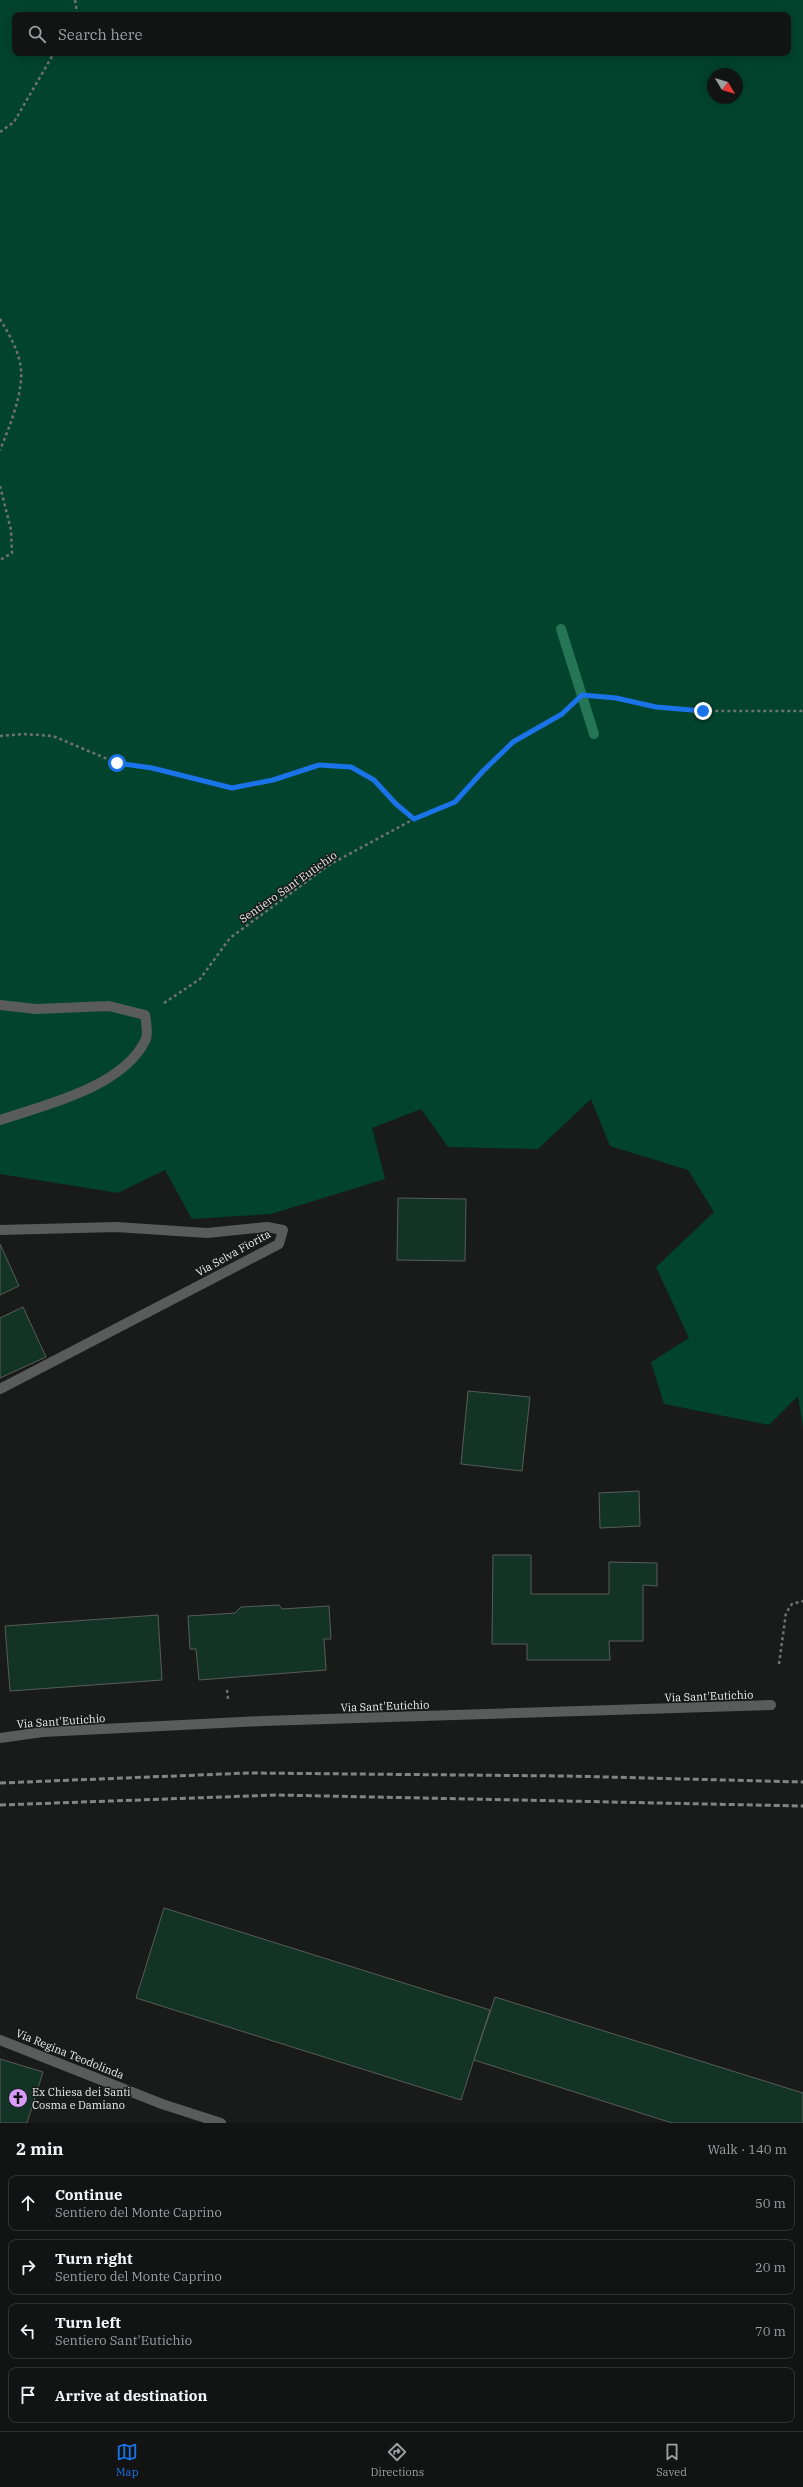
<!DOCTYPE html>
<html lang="en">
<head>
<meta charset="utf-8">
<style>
	:root { --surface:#121414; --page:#1b1d1d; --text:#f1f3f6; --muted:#9c9ea0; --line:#313334; --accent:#1a73e8 }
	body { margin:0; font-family:"IBM Plex Serif",serif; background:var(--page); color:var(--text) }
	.compass { position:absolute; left:707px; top:68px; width:36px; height:36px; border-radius:50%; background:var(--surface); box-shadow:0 2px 10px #0003; rotate:128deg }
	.stop { position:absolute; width:12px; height:12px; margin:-9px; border:3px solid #1a73e8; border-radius:50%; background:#fff }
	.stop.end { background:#1a73e8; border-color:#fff; box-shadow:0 1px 4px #0008 }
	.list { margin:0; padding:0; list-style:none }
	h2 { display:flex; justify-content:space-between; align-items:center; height:52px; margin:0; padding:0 16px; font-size:17px }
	h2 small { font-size:13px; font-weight:400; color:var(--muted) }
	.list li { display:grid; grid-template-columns:26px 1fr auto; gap:12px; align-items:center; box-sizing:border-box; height:56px; margin:0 8px 8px; padding:0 8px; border:1px solid var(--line); border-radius:8px }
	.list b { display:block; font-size:15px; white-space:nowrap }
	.list p { margin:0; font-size:13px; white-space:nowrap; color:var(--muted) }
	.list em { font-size:13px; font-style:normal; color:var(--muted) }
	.icon { flex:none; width:22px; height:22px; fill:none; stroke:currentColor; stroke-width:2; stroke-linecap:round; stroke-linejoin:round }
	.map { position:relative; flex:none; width:803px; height:2123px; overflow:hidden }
	.search { position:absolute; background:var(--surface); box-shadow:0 2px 10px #0003; left:12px; right:12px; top:12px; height:44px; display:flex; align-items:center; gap:10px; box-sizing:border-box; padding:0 14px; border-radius:8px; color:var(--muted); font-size:15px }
	.sheet { height:308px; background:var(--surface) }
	nav { display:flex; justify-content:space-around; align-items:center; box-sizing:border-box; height:56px; border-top:1px solid var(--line); background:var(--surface); font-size:11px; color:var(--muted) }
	nav a { display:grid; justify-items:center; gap:2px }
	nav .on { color:var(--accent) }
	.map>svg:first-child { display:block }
</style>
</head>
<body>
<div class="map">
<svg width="803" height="2123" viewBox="0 0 803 2123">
	<rect width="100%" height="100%" fill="#181b1a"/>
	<path fill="#02432d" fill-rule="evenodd" d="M0,0h803v1427l-5,-31 -29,29 -105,-21 -13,-42 38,-24 -33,-71 58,-55 -26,-42 -78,-24 -19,-47 -53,50 -90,-2 -27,-38 -49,19 13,51 -114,35 -79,5 -27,-49 -47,23 -118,-19zM15,15h773v38h-773zM713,74h24v24h-24z"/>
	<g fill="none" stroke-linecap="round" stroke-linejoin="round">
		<polyline stroke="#257656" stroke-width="10" points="561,629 594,734"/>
	</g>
	<g fill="#123325" stroke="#585c5a">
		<polygon points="398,1198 466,1199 465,1261 397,1260"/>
		<polygon points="0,1244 19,1286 0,1295"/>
		<polygon points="23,1307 46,1357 0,1378 0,1318"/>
		<polygon points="468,1391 530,1397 522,1471 461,1464"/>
		<polygon points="639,1491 640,1526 600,1528 599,1493"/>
		<polygon points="493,1555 531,1555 531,1594 609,1594 609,1562 657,1563 657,1586 643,1585 643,1641 609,1641 610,1660 527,1660 527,1644 492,1644"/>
		<polygon points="279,1605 282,1609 329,1606 331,1639 324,1639 326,1670 199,1680 196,1649 190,1649 188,1616 235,1613 241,1607"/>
		<polygon points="158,1615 162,1680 10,1691 5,1626"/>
		<polygon points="164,1908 490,2010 461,2100 136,1998"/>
		<polygon points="495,1997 803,2093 803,2123 672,2123 474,2060"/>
		<polygon points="0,2059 43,2072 27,2123 0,2123"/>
	</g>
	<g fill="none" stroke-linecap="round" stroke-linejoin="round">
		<g stroke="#6f7270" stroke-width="2.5" stroke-dasharray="3 3" stroke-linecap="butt">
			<polyline points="75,0 77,12 76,15"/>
			<polyline points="0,132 14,122 54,53"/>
			<path d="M0,319c9,15 20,34 21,51 2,24 -12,58 -21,80"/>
			<polyline points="0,486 11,530 12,553 0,560"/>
			<polyline points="0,736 23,734 53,736 117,763 152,768 232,788 273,780 319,765 351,767 374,780 395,804 414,819"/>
			<polyline points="164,1003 200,979 230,938 329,865 414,819 455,802 513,742 562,713 582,695 616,698 656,707 703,711 803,711"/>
			<polyline points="779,1664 786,1613 792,1604 803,1601"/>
			<polyline points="227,1690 228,1699"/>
		</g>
		<g stroke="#5a5c5b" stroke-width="10">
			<path d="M0,1005l36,4 73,-3 36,9c1,6 3,18 1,24 -22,48 -101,66 -146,81"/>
			<polyline points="0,1230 116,1227 207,1233 267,1227 283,1230 279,1244 0,1389"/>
			<polyline points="0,1738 43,1732 263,1721 771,1705"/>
			<polyline points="0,2040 162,2104 221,2123"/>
		</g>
		<g stroke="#828583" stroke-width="3" stroke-dasharray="6 3" stroke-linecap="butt">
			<polyline points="0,1783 249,1773 567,1776 803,1782"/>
			<polyline points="0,1805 277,1795 803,1806"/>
		</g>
	</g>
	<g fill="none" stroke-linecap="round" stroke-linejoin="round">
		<polyline stroke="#1a73e8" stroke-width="5" points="117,763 152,768 232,788 273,780 319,765 351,767 374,780 396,804 414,819 455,802 483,771 513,742 562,714 582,695 616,698 656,707 703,711"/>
	</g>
	<defs>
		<symbol id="church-disc" viewBox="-11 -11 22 22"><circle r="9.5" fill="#d79bf9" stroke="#181b1a"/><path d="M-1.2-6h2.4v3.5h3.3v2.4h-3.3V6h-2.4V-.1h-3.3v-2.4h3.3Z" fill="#111"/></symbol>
	</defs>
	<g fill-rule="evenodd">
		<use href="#church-disc" x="7" y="2087" width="22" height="22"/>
	</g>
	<g text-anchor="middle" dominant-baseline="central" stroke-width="3" stroke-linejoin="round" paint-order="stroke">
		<g font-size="11" fill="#eaedeb" stroke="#181b1a">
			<text transform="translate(288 887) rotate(-35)">Sentiero Sant'Eutichio</text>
			<text transform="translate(233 1253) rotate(-29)">Via Selva Fiorita</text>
			<text transform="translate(709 1696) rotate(-2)">Via Sant'Eutichio</text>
			<text transform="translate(385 1706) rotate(-2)">Via Sant'Eutichio</text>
			<text transform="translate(61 1721) rotate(-4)">Via Sant'Eutichio</text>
			<text transform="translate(70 2054) rotate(22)">Via Regina Teodolinda</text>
		</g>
		<g font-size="11" fill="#eaedeb" stroke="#181b1a" text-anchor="start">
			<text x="32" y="2092">Ex Chiesa dei Santi<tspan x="32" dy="13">Cosma e Damiano</tspan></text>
		</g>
	</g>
</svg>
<svg class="compass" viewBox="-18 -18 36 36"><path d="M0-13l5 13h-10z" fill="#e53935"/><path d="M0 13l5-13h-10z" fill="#9c9ea0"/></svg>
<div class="stop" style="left:117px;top:763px"></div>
<div class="stop end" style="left:703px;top:711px"></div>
<div class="search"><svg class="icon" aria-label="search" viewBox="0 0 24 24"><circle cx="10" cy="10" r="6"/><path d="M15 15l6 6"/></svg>Search here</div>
</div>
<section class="sheet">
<h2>2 min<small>Walk · 140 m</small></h2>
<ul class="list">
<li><svg class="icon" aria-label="ahead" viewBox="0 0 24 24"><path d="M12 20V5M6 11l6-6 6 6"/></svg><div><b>Continue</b><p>Sentiero del Monte Caprino</p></div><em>50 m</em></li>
<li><svg class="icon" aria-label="right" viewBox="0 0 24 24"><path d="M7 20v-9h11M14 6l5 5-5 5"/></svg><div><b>Turn right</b><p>Sentiero del Monte Caprino</p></div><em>20 m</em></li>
<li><svg class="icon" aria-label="left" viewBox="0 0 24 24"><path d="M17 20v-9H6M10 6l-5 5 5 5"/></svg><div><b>Turn left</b><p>Sentiero Sant'Eutichio</p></div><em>70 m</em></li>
<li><svg class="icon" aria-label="arrive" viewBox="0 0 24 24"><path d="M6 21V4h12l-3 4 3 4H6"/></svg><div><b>Arrive at destination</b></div></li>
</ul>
</section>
<nav>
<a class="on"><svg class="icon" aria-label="map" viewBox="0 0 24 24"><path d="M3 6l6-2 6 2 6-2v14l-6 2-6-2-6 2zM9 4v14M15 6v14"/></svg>Map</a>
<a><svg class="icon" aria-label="directions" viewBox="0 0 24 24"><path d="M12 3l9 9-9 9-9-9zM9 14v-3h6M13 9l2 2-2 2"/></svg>Directions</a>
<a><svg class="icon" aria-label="saved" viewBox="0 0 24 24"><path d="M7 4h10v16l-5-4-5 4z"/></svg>Saved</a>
</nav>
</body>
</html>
